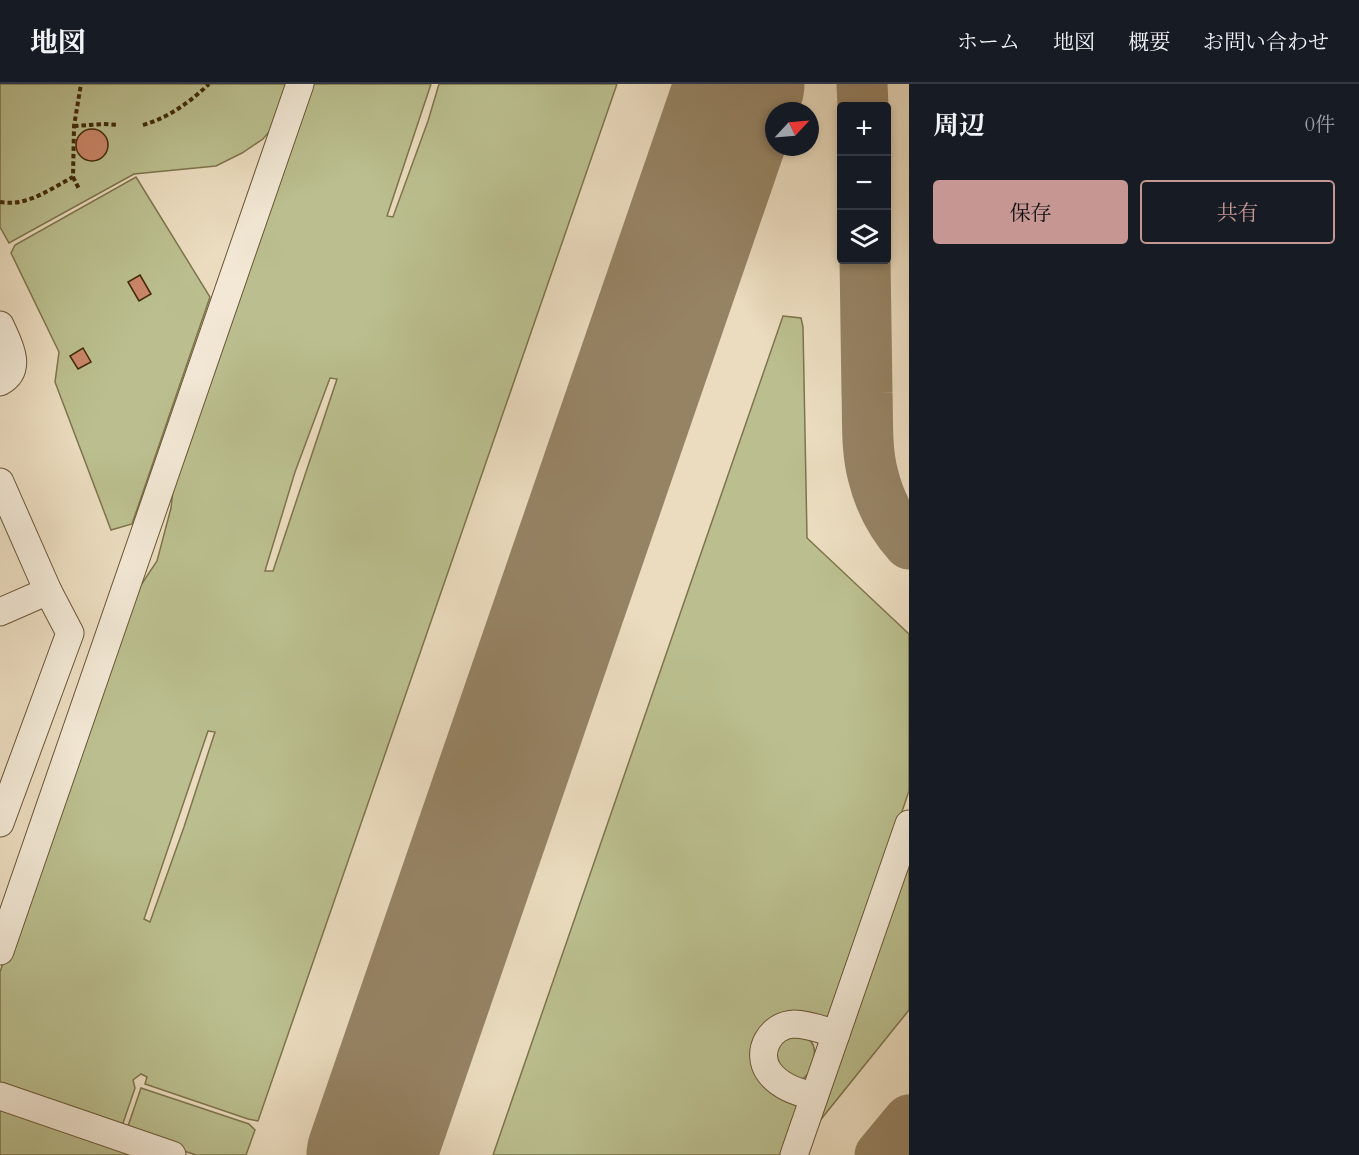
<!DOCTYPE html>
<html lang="ja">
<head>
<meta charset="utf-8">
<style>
	:root { --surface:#171b24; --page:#20242c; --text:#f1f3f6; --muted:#9ea1a6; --line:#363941; --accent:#c59692 }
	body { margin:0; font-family:Cardo,"Noto Serif JP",serif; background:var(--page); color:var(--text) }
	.controls { position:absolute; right:18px; top:18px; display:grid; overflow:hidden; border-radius:6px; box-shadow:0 3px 9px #0003 }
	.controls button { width:54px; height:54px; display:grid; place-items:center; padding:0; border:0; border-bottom:2px solid var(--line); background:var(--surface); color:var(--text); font:30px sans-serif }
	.compass { position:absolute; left:765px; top:18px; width:54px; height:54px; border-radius:50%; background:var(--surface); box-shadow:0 3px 9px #0003; rotate:64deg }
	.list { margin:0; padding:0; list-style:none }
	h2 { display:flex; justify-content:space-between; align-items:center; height:78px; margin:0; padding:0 24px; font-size:26px }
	h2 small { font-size:20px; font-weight:400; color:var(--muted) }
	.actions { display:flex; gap:12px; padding:18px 24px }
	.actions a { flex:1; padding:14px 0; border:2px solid var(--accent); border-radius:6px; text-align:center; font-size:21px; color:var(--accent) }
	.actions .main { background:var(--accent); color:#111 }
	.icon { flex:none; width:33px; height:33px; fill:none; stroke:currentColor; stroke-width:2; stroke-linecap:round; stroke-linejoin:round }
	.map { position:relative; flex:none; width:909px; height:1071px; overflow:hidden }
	header { display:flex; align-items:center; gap:36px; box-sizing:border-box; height:84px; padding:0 30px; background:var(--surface); border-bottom:2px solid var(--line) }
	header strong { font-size:28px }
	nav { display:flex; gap:33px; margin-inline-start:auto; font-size:21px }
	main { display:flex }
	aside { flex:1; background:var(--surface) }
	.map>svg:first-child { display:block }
</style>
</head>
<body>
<header>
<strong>地図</strong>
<nav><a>ホーム</a><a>地図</a><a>概要</a><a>お問い合わせ</a></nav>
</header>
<main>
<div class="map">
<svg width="909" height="1071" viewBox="0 0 909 1071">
	<rect width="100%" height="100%" fill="#ebdcbf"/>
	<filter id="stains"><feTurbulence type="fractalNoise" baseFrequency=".00333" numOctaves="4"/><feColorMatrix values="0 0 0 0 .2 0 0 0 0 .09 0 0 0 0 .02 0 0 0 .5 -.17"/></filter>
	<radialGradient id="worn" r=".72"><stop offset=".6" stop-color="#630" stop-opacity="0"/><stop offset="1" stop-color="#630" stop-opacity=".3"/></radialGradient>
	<g fill="#bbbf8f" stroke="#7e744c" stroke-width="1.5" fill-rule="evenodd">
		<polygon points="0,0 288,0 274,42 263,55 242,69 216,82 134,90 9,159 0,143"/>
		<path d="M310,0h121l-44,132 6,1 35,-96 11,-37h178l-359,1037 -10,-2 -103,-35 2,-7 -6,-3 -8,6 2,8 -13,38 -122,-36v-118l42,-125 87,-244 28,-42 14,-53 4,-36zM330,294l7,1 -64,192h-8l30,-99zM208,647l7,1 -31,95 -34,95 -6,-3z"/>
		<polygon points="136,93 210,213 132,440 111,446 55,298 59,268 11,169 15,161"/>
		<polygon points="783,232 801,234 803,243 807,454 909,550 909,707 838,916 828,932 816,937 762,950 793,1014 799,1024 783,1071 493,1071"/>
		<polygon points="909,770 909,926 818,1039"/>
		<path d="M788,949c6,2 15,3 20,6 11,6 6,28 -1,36 -2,3 -5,4 -8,6l-24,-16 4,-27z"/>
		<polygon points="141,1004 249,1040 255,1046 246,1071 196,1071 129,1049 127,1045"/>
		<polygon points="0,1022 147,1071 0,1071"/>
	</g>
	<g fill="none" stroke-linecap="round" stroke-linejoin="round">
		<g stroke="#968364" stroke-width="51">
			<polyline points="862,0 863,22"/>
			<path d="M865,176c1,44 1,88 2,133 1,27 -1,56 6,82 6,25 19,50 36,69"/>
			<polyline points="880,1071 909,1036"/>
		</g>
		<polyline stroke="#968364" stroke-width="129" points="371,1071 740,0"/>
	</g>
	<g fill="#cb876a" stroke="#402a09" stroke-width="1.5">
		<circle cx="92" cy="61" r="16"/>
		<polygon points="140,191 151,210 139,217 128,198"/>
		<polygon points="83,264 91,278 78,285 70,272"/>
	</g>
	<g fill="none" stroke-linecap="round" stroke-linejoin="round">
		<defs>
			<g id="minor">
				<path d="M0,241c8,18 24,44 0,57"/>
				<polyline points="0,398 48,507 70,549 0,739"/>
				<polyline points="0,528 48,507"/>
				<polyline points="0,867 300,0"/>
				<polyline points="0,1012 172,1071"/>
				<path d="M814,1013c-16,-5 -34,-10 -45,-25 -14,-20 1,-47 25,-48 14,0 29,6 42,10"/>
				<polyline points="794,1071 909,740"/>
			</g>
		</defs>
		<use href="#minor" stroke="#6b5636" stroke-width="29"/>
		<g stroke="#402a09" stroke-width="4" stroke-dasharray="4.5 3" stroke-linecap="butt">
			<path d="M143,41c25,-7 47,-23 66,-41"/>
			<polyline points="74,42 103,40 118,41"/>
			<polyline points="73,93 79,105"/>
			<path d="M0,118c27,5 50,-13 73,-25l1,-51 7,-42"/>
		</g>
		<use href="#minor" stroke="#f2e8d5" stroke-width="27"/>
	</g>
	<rect width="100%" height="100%" filter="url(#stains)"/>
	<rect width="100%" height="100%" fill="url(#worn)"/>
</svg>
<div class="controls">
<button>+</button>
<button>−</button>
<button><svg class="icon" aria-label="layers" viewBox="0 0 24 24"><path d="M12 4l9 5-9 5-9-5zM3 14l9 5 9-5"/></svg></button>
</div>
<svg class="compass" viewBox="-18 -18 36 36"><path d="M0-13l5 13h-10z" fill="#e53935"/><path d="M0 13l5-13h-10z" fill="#9ea1a6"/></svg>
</div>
<aside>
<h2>周辺<small>0件</small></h2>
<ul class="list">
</ul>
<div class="actions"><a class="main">保存</a><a>共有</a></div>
</aside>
</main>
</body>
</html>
